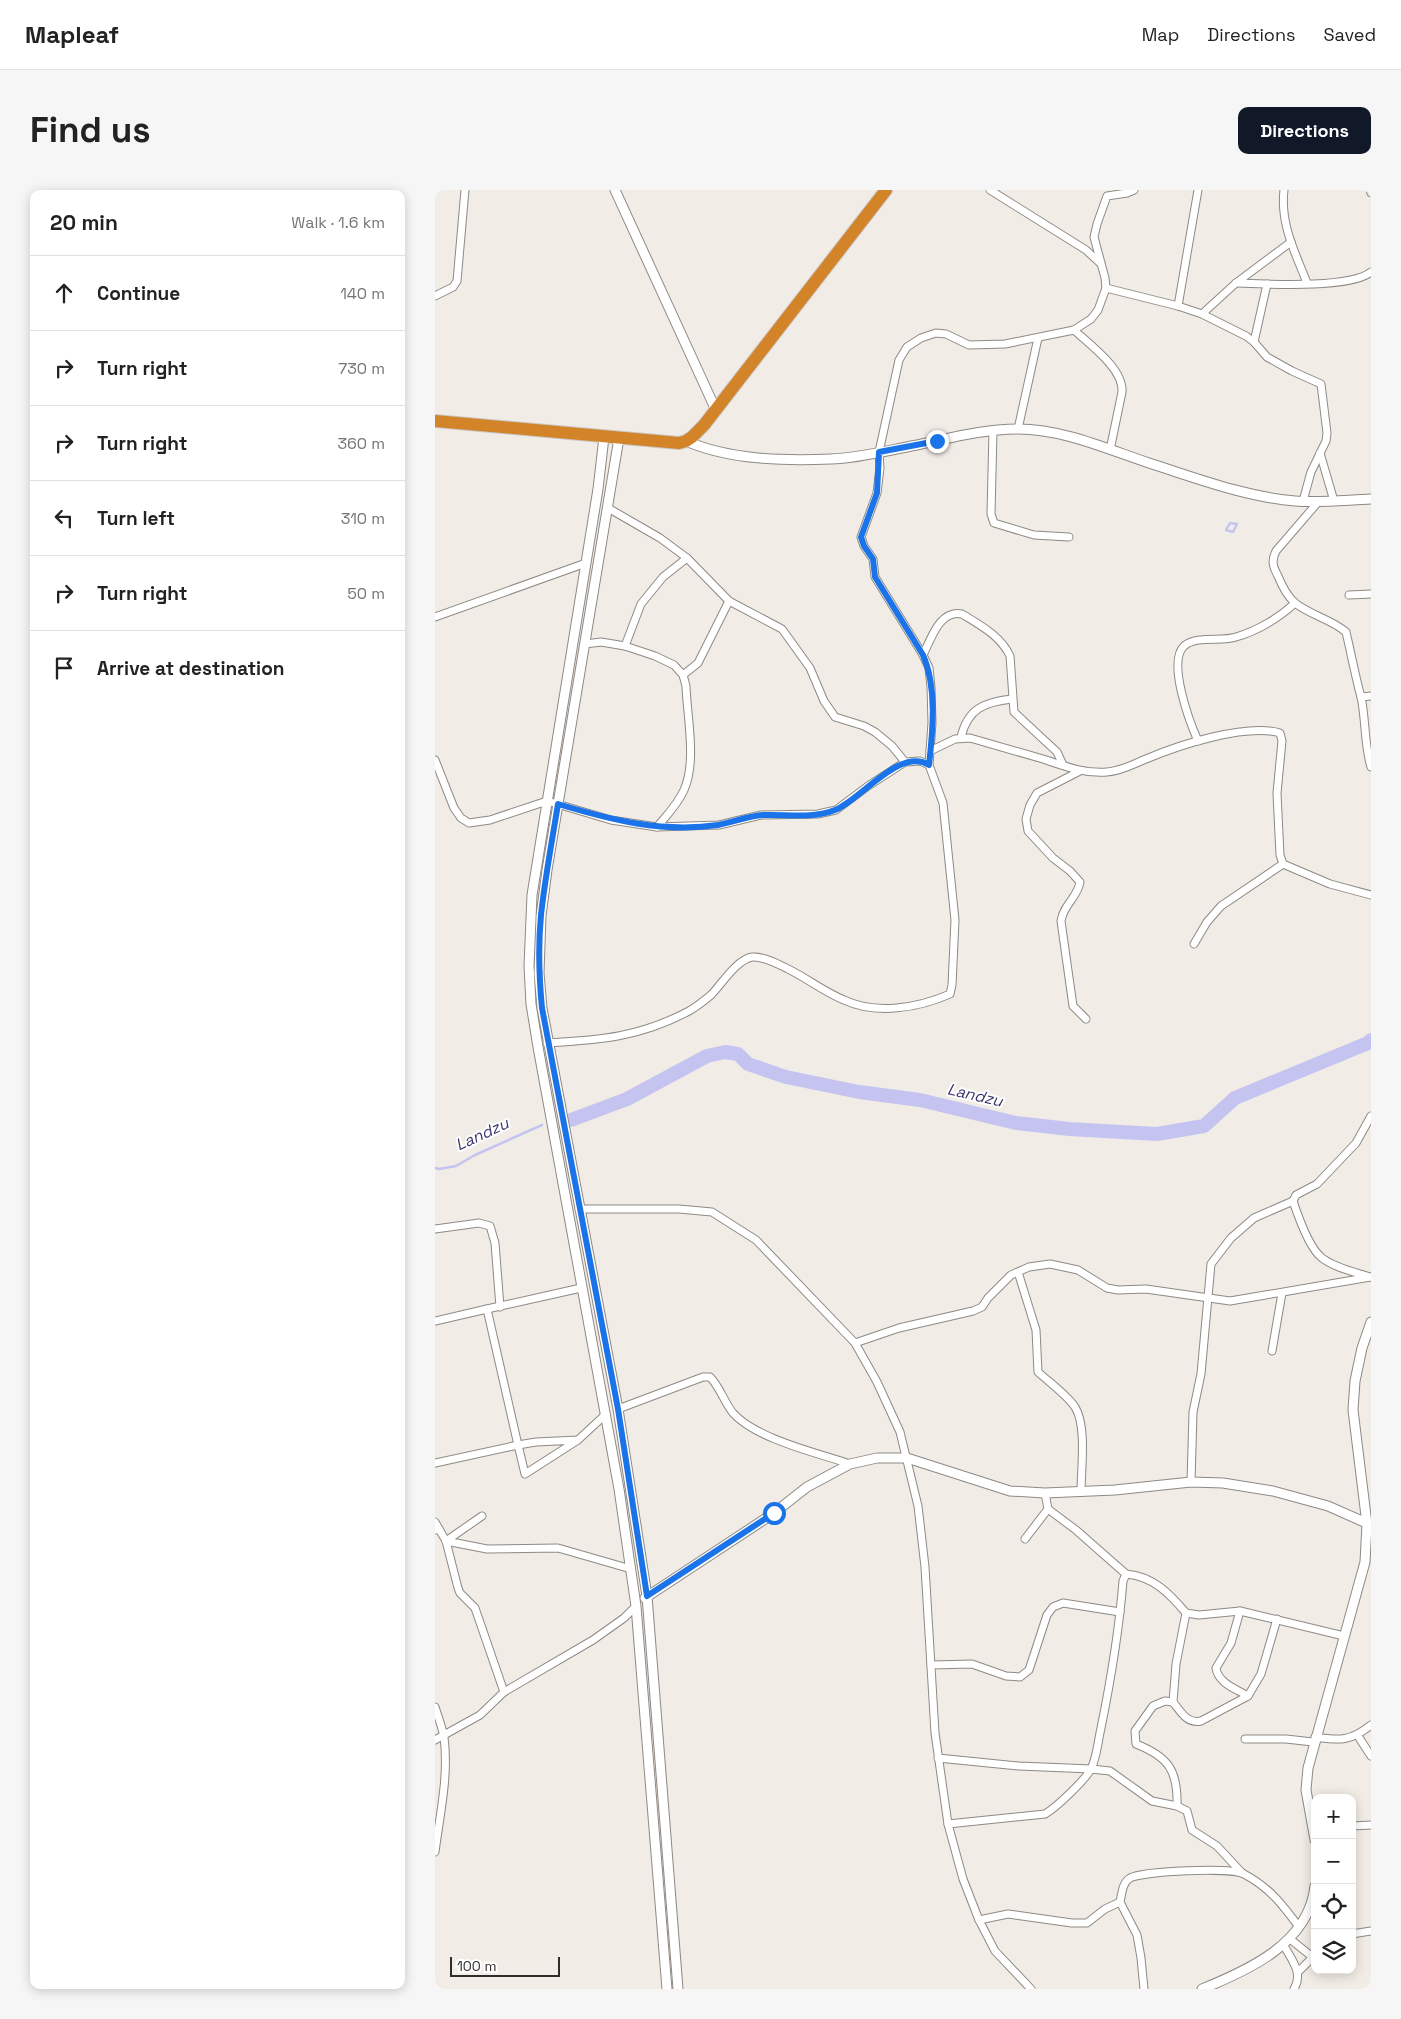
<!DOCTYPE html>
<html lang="en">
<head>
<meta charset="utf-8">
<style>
	:root { --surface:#fff; --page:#f6f6f6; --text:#222; --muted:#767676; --line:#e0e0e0; --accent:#111827 }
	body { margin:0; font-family:"Space Grotesk",sans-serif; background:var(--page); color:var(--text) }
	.controls { position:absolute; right:15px; bottom:15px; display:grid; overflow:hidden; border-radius:10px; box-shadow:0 2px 12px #0003 }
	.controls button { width:45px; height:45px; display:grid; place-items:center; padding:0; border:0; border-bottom:1px solid var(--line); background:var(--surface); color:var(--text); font:25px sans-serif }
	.scale { position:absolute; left:15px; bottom:12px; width:110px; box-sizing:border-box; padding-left:5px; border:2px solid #2f2d2b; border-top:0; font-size:14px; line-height:18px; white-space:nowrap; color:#2f2d2b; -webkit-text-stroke:4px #fff; paint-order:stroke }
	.stop { position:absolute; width:15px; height:15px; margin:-11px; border:4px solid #1a73e8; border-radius:50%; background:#fff }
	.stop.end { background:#1a73e8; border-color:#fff; box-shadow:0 1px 5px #0008 }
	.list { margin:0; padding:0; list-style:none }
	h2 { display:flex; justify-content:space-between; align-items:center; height:65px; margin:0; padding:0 20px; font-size:21px }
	h2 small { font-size:16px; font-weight:400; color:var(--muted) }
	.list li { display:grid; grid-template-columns:32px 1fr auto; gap:15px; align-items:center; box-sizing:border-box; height:75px; padding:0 20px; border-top:1px solid var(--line) }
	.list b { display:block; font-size:19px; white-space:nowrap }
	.list em { font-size:16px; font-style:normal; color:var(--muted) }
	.icon { flex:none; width:28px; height:28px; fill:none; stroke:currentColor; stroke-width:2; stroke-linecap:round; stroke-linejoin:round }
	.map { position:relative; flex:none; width:936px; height:1799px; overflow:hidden; border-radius:10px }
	header { display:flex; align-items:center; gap:30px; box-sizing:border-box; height:70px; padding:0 25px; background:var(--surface); border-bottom:1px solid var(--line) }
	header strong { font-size:24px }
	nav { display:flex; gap:28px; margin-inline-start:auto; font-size:18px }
	.intro { display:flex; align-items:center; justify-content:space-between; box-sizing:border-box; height:120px; padding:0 30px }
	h1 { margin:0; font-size:35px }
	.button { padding:12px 22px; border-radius:10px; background:var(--accent); color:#fff; font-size:18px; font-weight:700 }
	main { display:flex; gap:30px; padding:0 30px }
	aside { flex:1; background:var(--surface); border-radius:10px; box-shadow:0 2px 12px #0003 }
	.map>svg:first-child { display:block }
</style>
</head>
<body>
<header>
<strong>Mapleaf</strong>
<nav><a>Map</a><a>Directions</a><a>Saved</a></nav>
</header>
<div class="intro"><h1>Find us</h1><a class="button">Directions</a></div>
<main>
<aside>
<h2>20 min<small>Walk · 1.6 km</small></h2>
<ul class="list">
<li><svg class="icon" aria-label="ahead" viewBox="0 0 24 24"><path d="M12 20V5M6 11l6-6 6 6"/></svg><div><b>Continue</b></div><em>140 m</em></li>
<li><svg class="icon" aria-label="right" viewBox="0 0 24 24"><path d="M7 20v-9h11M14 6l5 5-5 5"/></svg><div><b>Turn right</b></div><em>730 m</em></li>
<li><svg class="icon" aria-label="right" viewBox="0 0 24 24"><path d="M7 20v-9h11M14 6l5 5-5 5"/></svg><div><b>Turn right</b></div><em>360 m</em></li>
<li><svg class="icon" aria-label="left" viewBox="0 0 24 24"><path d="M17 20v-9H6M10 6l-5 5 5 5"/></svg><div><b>Turn left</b></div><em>310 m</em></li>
<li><svg class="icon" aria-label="right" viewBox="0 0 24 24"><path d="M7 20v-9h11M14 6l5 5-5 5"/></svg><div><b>Turn right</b></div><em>50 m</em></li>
<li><svg class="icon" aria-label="arrive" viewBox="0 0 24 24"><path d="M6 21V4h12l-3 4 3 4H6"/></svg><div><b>Arrive at destination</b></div></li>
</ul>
</aside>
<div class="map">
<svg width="936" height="1799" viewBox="0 0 936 1799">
	<rect width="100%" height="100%" fill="#f2ece6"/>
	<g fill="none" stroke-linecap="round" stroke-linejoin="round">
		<g stroke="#c5c4f1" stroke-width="2.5">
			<polygon points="795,333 802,334 798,342 791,340"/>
			<polyline points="0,978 4,979 21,976 40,965 107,935"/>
		</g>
		<polyline stroke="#c5c4f1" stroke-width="14" points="136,930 192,909 272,866 290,862 303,864 313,874 351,887 424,902 485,910 581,933 634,939 722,944 769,936 800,908 933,853 936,850"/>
		<defs>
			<g id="street">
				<polyline points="555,0 651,60 665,73"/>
				<path d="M849,0c-4,34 11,62 23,93"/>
				<polyline points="935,0 936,3"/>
				<path d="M801,93c29,1 114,6 135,-11"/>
				<polyline points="671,98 743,116 767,124 811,146 819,152 832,167 857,181 886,194 892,243 891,251 876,282 868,311"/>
				<polyline points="0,106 18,97 22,91 30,0"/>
				<polyline points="743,116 763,0"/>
				<polyline points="767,124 801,93 856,52"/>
				<path d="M639,140c15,14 50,39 48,62l-12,58"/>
				<polyline points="819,152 832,94"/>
				<polyline points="583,239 603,148"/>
				<polyline points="558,241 556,324 559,333 599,345 634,347"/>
				<polyline points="885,263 899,311"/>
				<path d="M884,311l-43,50c-5,10 -3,16 2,25 4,10 9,20 17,27 15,12 36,16 51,29 5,21 9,43 15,65 5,23 3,47 10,70"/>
				<polyline points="173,318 225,348 252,368"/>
				<polyline points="914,405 936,404"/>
				<polyline points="0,427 151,373"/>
				<path d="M150,454l16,-2 24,4 30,10 19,9 9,10 3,11c1,31 11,75 -2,104 -6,14 -17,25 -27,37"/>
				<polyline points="190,456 206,414 228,387 252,368 294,411 347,439 375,478 389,511 400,527 429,536 440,542 457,556 470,572"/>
				<path d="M488,465c8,-16 17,-46 39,-41 18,11 39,22 48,42l4,56 43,40 6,13"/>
				<polyline points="248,485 263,473 294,411"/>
				<polyline points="926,507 936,506"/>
				<path d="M526,547c7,-29 24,-35 51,-38"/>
				<path d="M763,551c-8,-18 -31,-79 -14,-95 13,-11 37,-4 52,-9 21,-6 43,-19 59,-34"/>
				<path d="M495,561l25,-12 15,-1c25,7 49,14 73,21 21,7 42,15 64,13 15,-1 26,-8 39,-13 33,-14 100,-36 134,-26l2,8 -5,52 3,62 3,9 47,20 41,11"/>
				<polyline points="0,570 19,618 26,628 34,633 55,630 112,611 176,630 222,637 284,635 326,625 383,624 401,620 433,596 470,572 485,571 494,575"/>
				<path d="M645,581l-43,22 -7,12 -4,14 2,12 25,27 17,13 10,11c-2,15 -17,23 -19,39l12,85 13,13"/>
				<polyline points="759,754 772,732 786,716 848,674"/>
				<path d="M112,853c54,-3 93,-6 142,-32 7,-4 16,-11 22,-16 10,-10 25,-35 41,-38 11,-1 26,7 36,12 19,9 36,23 56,31 32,15 74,8 106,-6l2,-9 3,-65 -12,-117 -14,-38 3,-42 -1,-36 -2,-19 -6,-13 -48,-78 -2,-18 -9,-13 -3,-9 16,-44 3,-25 -1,-16 20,-92 8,-13 14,-9 15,-5 10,1 23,11 36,-1 69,-14 17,-11 7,-9 8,-22 -1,-10 -11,-41 3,-13 10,-28 20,-3 7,-3"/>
				<polyline points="144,1019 244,1019 277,1022 321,1050 420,1153 442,1192 465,1242 483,1316 490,1377 500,1543 513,1634 528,1689 544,1730 560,1761 596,1799"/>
				<polyline points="0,1039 44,1033 55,1036 60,1053 65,1117"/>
				<path d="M583,1082l18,58 2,42c11,10 29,23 37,35 12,19 6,62 6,85"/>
				<path d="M935,1087c-15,-5 -35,-9 -48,-19 -12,-9 -24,-42 -29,-57l3,-6 21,-11 39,-41 15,-27"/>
				<polyline points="0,1131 52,1119"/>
				<polyline points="420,1153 464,1138 538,1121 547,1117 553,1108 576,1085 594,1077 615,1074 643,1080 672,1098 683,1100 711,1099 795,1111 936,1087"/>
				<polyline points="837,1161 847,1103"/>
				<path d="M183,1219l85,-32h7c10,10 14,25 23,36 23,26 85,40 117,51"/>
				<polyline points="143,1250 90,1284 83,1255 101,1252 143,1250 171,1224"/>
				<polyline points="0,1273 83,1255 52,1119 146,1098"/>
				<polyline points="756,1292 758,1222 766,1184 776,1074 796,1048 819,1028 858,1011"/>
				<path d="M613,1319l28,21 50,44c27,2 44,20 60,39l13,2 41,-4 104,25"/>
				<polyline points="0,1332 4,1339"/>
				<polyline points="0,1340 4,1339 11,1351 23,1398 25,1403 40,1418 69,1502"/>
				<polyline points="590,1349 613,1319 610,1303"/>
				<polyline points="11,1351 52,1359 123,1358 196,1379"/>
				<polyline points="11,1351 47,1326"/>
				<path d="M805,1421l-9,32 -15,25c2,15 20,21 32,28"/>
				<path d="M751,1423l-10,51 -3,38c8,10 14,22 28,19l47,-25 13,-22 16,-55"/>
				<polyline points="496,1475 537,1474 571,1486 585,1487 594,1480 612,1425 618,1417 628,1413 685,1422"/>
				<path d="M738,1512l-8,-1 -12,5 -18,25 1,13c33,13 42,27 41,62"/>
				<path d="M0,1517c3,9 7,20 9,30 5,39 -4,76 -9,115"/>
				<polyline points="923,1546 936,1566"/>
				<path d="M880,1547c25,4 36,4 56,-12"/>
				<polyline points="810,1549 851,1549 878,1552"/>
				<polyline points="0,1550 45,1525 69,1502 158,1450 189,1428 201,1416"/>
				<polyline points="503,1568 584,1576 656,1579 675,1581 717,1611 742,1616 752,1621 757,1640 782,1656 807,1683"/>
				<path d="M513,1634l97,-10c12,-7 40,-34 46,-45 6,-12 7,-28 10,-41 10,-49 18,-97 22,-147l3,-7"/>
				<polyline points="917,1636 936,1635"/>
				<polyline points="685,1712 702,1745 706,1768 709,1799"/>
				<path d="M544,1730l29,-6 64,9h15l18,-14 15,-7c2,-8 2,-19 10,-24 13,-7 101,-11 114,-4 26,14 38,30 55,53"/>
				<polyline points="917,1744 936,1741"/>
				<polyline points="855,1749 880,1769"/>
				<path d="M848,1754c8,15 21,29 11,45"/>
				<polyline points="863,1782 877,1768"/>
			</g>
			<g id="secondary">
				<polyline points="180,0 280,218"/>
				<polyline points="169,247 163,299 97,705 94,776 96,814 103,857 184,1299 201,1416 232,1799"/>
				<polyline points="184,248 112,680 106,726 104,783 107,818 183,1219 212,1406 243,1799"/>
				<path d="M251,251c44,19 98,20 145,18 29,-1 58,-9 86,-14 33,-7 67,-16 101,-16 45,0 89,20 131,34 47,15 97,34 146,38 25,2 51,-1 76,-2"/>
				<polyline points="210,1408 339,1323 372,1297 415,1274 442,1268 472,1268 575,1301 610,1303 680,1300 756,1292 788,1293 838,1301 893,1316 936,1335"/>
				<polyline points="880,1650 871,1600 873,1578 930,1372 932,1334 918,1220 920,1191 927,1158 936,1132"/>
				<path d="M767,1799c47,-19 107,-46 113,-103"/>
			</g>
			<polyline id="highway" points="0,231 244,253 251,251 257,247 269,235 451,0"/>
		</defs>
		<use href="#street" stroke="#8e8984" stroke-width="9"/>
		<use href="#secondary" stroke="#8e8984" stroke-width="11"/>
		<use href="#highway" stroke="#c9c8c8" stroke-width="14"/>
		<use href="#street" stroke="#fff" stroke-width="7"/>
		<use href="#secondary" stroke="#fff" stroke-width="9"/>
		<use href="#highway" stroke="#d38429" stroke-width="12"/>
	</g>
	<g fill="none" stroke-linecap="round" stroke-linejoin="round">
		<path stroke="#1a73e8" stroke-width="6" d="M339,1323l-127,83 -29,-187 -76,-401c-3,-31 -4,-62 -1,-93 4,-37 11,-74 17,-111 53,16 104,29 160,21 16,-3 30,-9 45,-10 23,-1 50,4 72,-5 26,-10 64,-63 94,-45 4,-35 8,-78 -6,-110l-48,-78 -2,-18 -9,-13 -3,-9 16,-44 2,-41 58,-11"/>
	</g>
	<g text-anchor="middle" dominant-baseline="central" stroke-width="4" stroke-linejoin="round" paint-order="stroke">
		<g font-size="16" font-style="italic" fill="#3b356c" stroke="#fff">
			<text transform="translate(540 905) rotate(13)">Landzu</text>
			<text transform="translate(47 944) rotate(-25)">Landzu</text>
		</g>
	</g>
</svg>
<div class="controls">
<button>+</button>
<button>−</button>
<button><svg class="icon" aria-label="locate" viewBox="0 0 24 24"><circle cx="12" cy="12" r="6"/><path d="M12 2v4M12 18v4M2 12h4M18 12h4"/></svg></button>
<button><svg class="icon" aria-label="layers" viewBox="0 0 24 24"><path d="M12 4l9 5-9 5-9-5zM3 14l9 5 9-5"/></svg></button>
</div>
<div class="scale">100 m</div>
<div class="stop" style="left:339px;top:1323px"></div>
<div class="stop end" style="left:502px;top:251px"></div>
</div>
</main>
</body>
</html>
